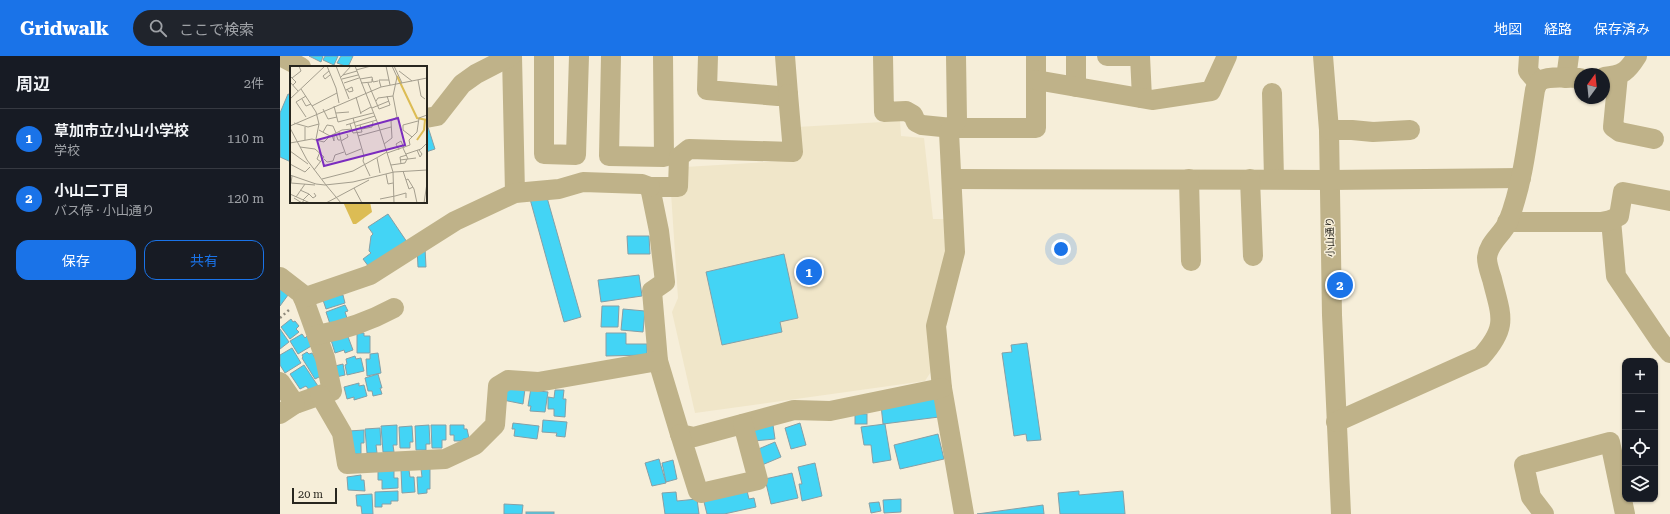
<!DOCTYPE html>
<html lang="ja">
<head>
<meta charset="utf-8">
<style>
	:root { --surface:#171b24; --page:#20242c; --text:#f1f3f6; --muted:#9ea1a6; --line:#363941; --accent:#1a73e8 }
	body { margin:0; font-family:"Roboto Serif","Noto Sans JP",serif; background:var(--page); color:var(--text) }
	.controls { position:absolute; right:12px; bottom:12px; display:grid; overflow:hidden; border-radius:8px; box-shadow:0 1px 3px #0004 }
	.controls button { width:36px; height:36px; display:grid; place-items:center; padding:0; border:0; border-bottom:1px solid var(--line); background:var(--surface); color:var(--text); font:20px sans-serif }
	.compass { position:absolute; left:1294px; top:12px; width:36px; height:36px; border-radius:50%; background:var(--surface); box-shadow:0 1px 3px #0004; rotate:15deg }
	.scale { position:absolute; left:12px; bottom:10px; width:45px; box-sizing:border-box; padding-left:4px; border:2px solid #28261e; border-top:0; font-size:11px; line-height:14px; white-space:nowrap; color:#28261e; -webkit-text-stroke:3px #f6eed9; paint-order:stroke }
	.you { position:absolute; left:781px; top:193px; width:14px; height:14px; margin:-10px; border:3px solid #fff; border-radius:50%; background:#1a73e8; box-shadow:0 0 0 6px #1a73e833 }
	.badge { display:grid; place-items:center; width:26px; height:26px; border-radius:50%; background:var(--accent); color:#fff; font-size:13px; font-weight:700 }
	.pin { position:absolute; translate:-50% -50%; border:2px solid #fff; box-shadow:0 1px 4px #0006 }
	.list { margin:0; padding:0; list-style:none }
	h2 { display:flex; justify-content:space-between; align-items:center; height:52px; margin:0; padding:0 16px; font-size:17px }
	h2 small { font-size:13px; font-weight:400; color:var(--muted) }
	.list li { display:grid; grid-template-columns:26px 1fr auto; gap:12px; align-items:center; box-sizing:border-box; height:60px; padding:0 16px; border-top:1px solid var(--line) }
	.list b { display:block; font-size:15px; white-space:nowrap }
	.list p { margin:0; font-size:13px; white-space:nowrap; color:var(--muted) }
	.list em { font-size:13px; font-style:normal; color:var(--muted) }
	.actions { display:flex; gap:8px; padding:12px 16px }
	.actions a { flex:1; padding:9px 0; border:1px solid var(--accent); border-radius:12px; text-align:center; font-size:14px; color:var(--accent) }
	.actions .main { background:var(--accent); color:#fff }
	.icon { flex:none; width:22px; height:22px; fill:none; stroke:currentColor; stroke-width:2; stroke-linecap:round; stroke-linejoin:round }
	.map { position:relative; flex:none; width:1390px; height:458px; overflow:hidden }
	header { display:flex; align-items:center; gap:24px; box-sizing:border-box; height:56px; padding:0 20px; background:var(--accent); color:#fff }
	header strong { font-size:19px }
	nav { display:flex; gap:22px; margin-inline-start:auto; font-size:14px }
	.search { width:280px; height:36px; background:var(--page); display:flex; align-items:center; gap:10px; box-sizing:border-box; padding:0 14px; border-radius:22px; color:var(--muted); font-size:15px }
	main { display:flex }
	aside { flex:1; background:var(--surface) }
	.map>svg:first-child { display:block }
</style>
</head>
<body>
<header>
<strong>Gridwalk</strong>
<div class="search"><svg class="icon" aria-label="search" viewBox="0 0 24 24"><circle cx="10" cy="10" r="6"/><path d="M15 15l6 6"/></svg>ここで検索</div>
<nav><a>地図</a><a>経路</a><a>保存済み</a></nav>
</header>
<main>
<aside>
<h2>周辺<small>2件</small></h2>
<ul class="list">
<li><span class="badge">1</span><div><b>草加市立小山小学校</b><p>学校</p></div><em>110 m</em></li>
<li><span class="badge">2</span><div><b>小山二丁目</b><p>バス停 · 小山通り</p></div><em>120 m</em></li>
</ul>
<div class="actions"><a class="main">保存</a><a>共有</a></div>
</aside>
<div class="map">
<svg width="1390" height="458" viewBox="0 0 1390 458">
	<rect width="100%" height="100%" fill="#f6eed9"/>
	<polygon fill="#f0e6c9" points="620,65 621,80 644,82 653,163 669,163 652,314 645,325 415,357 392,256 398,242 391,137 405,111 519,104 517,71"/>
	<polygon fill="#dcbc54" points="63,146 90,146 92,156 76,168 73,168"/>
	<g fill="#43d4f5" stroke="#869fa6">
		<polygon points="29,0 43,0 41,6"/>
		<polygon points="45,0 58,0 54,9 43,4"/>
		<polygon points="61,0 73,0 68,11 57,7"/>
		<polygon points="8,38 11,39 11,106 0,101 0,57"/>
		<polygon points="148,71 155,93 146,96 146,72"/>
		<polygon points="266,138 301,261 284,266 250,143"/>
		<polygon points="108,158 127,186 89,211 83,203 91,197 89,195 91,180 93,178 88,171"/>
		<polygon points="347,180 369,180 370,198 348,198"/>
		<polygon points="137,192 145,192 146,211 138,211"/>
		<polygon points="504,198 518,262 500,266 502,276 442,289 426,216"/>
		<polygon points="359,219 362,240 321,246 318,224"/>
		<polygon points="0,233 8,239 0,250"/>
		<polygon points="63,239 65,247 46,253 42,241"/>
		<polygon points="65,249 68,255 65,256 67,262 50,268 46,256"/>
		<polygon points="322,250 339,250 338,271 321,271"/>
		<polygon points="343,253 365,255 363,276 341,274"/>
		<polygon points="11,263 13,266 15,265 19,270 16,273 19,276 10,283 1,271"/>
		<polygon points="0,273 9,286 0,293"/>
		<polygon points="77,277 84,277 84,280 90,280 90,297 77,297"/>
		<polygon points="326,277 346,277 346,288 367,288 367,299 326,300"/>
		<polygon points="22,278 25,282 27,280 33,289 18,298 10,285"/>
		<polygon points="67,278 73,294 65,297 64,294 55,297 51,284"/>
		<polygon points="747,287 761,384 747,385 746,378 734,380 722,297 732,296 731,289"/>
		<polygon points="12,292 21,307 5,317 0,309 0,299"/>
		<polygon points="27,296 29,298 32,297 42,313 41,320 35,323 22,302 23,301 22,299"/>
		<polygon points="98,297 101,317 87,320 86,303 90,303 90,298"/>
		<polygon points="75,300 76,303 81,302 84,315 67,319 65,309 67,308 66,303"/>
		<polygon points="63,308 65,319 56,321 51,311"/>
		<polygon points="24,309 38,330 30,335 26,330 20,333 10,318"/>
		<polygon points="98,318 102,332 100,332 102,338 93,340 92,335 88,335 85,322"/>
		<polygon points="79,327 79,330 84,329 87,340 74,344 74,341 67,343 64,331"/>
		<polygon points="251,332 259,335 268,336 265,356 250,355 251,350 248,350"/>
		<polygon points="226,333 245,333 243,348 223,344"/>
		<polygon points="275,334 284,334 283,343 286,343 285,361 274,360 274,353 268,353 268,341 274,342"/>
		<polygon points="656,342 659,361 603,368 601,349"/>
		<rect x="575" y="358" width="12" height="10"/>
		<polygon points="263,364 287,366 285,381 276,380 277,377 262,376"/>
		<polygon points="233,367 259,370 257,383 234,380 235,373 232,373"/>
		<polygon points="520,367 526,389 511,393 505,372"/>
		<polygon points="605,368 611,404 593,407 591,389 584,389 581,371"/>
		<polygon points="117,369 117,389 113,389 114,396 103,396 101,370"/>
		<polygon points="149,369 150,388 146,388 146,394 136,394 135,370"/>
		<polygon points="151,369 166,369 166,384 162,384 162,392 152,392"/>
		<polygon points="170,369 184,369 184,373 187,373 189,382 183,383 183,385 174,385 174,379 170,379"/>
		<polygon points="493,369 495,383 474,385 473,371"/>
		<polygon points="132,370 133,386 130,386 130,392 120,392 119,371"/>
		<polygon points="100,372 101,389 96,389 97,397 87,397 85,373"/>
		<polygon points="84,374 84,387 81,387 81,398 70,398 69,375"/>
		<polygon points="658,378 664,403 620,413 614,389"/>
		<polygon points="495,386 501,401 482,409 476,394"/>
		<polygon points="379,403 386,427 372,430 365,407"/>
		<polygon points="393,404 397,423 386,426 382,407"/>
		<polygon points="535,407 542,440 522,445 519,428 522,428 518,411"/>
		<polygon points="98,412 114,412 114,422 118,422 118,432 102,433 102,424 98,424"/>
		<polygon points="150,412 150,433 147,433 147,437 138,438 137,421 142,421 141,413"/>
		<polygon points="121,414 129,414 130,421 134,421 135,436 122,437"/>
		<polygon points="512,417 518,442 491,448 485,423"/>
		<polygon points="81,419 81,424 84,424 85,435 68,434 67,421"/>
		<polygon points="466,431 469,443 474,442 476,451 444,458 427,458 424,446"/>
		<polygon points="118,435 118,445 111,445 111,448 102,448 102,451 95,451 95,436"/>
		<polygon points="799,435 799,439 843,435 845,458 780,458 778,437"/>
		<polygon points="396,436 397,445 417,443 419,458 385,458 382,437"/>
		<polygon points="92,438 93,458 82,458 81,450 77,450 76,439"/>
		<polygon points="621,443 621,456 604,457 603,444"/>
		<polygon points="599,446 601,455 591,457 589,447"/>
		<polygon points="224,448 243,449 242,458 224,458"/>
		<polygon points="763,449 764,458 697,458"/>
		<rect x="246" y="456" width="28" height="2"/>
	</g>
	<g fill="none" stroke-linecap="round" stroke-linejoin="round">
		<polyline stroke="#8f8a7c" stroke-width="2.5" stroke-dasharray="2 3" stroke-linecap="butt" points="0,262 10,253"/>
		<g stroke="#bfb289" stroke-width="20">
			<polyline points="0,0 21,11"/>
			<polyline points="232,0 235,137"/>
			<polyline points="264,0 264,98 296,99 299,0"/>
			<polyline points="331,0 329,100 384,101 383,0"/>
			<polyline points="428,0 427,34 498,40 508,38 505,0"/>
			<polyline points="603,0 604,56 626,55 633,59 636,66 642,69 672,72 756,72 756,0"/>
			<polyline points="676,0 677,64 669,76 675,196 656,270 662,332 684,458"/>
			<polyline points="796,0 796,31"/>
			<polyline points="827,0 860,0 862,42"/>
			<polyline points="1043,0 1049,74 1052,259 1061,458"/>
			<polyline points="1249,0 1248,15 1258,27"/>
			<polyline points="1338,19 1333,71 1340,76 1374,83"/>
			<path d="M1324,21c19,-2 23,-5 33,-21"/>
			<polyline points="1286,22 1289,0"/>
			<polyline points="756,24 872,44 931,35 947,0"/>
			<polyline points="992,37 994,123"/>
			<polyline points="508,38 513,96 409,93 399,101 398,131 370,131 379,175 385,226 372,235 378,305 400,378 414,381 514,354 550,355 662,332"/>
			<polyline points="146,62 157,60 182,28 196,18 231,0"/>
			<polyline points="1049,74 1072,74 1093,76 1130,74"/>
			<polyline points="672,123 1050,124 1241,122"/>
			<polyline points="909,123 911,205"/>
			<polyline points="970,123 973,200"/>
			<polyline points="1331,164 1336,220 1380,285 1390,297"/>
			<polyline points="1227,166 1321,166 1331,164 1339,160 1343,136 1390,145"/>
			<polyline points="0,221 22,238 45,302 52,335 15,348 0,358"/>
			<polyline points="23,242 90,219 175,165 235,137 279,133 303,126 362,128 370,131"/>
			<path d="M37,279c27,-5 53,-14 77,-27"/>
			<polyline points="0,326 15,348"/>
			<polyline points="40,339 62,377 67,408 165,403 195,389 215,369 218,330 228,324 258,326 378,305"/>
			<path d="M1056,366l145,-65c28,-31 20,-41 11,-78 -2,-6 -5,-14 -5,-21 1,-15 15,-23 21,-36 16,-41 20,-88 27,-132 1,-3 2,-6 4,-8 7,-7 31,-4 41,-4"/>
			<polyline points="400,378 418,435 421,437 478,424 463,368"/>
			<polyline points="1264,458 1251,441 1244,409 1330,386 1345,458"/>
		</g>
	</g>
	<g text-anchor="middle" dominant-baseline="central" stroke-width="3" stroke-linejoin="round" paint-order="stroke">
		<g font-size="10" fill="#28261e" stroke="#f6eed9">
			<text transform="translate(1050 181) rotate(-91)">小山通り</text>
		</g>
	</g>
	<g transform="translate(10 10)">
		<rect width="137" height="137" fill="#f6eed9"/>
		<path fill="none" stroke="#dcbc54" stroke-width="2" d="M107,10l20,42 10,2M127,74l7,-10 1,-10"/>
		<path fill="none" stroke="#a49e8e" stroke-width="1" d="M37,0l9,22 3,15M46,0l13,33M65,0l23,58 15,48 1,31M96,0l4,19M104,0l8,17M66,4l15,-4M39,5l-6,5 2,3 5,-4M109,5l13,10M53,9l14,-4M0,10l6,6 -3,3M51,11l10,-11M2,12l9,-7 -2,-5M52,13l16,-4M70,13l12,-2 1,5 5,-1M128,14l3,16 4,3M0,16l8,9M54,17l15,-5M71,17l11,-1v-3M78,17l11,26 11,-4 -3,-9M91,21l-2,-7h10M11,23l15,23 3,12M56,24l6,-3 1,4 -4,1 -2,-3M16,30l-10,6 10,15M66,31l5,17M0,33l35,-33M12,33l4,7 5,-2M86,35l2,-3 15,-2M22,40l25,-13M44,40l4,16 35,-9M82,42l17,-7M33,43l5,10 9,-2M46,47l13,-1M70,47l11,-6M63,52l11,38 -1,5 7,15M4,57l14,4 11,-3 -3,15M60,58l3,9 9,-1 -2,-7M56,59l29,-9M0,60l91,-39 46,-9M66,60l21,-6M0,62l17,32 19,25M72,63l10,-2 1,-5M29,64l11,6 12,-6 10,-1M33,66l4,-7 6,1 3,7M46,68l2,6h3l-2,-8M57,68l1,3 -7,4 5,14 15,-6M42,69l2,6v-6M68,70l33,-9M122,71l-9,-7v-5l15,-4M15,74v-13M0,77l22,-4 12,3 6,-6M94,78l8,-6 -1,-17 6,-4 -4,-21 4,-19 -5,-11M10,81l15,2 9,8 -10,13M113,82l5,11M109,84l-3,-6 5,-3 3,7M127,84l3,7 2,-3 -3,-4M0,85l18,13M30,86l-3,7 4,3M97,87l23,-8 -1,-5 8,-8 2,-14 8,-3M116,88l15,-5 6,-6M87,92l3,15M34,93l3,3 6,-1 2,-6 9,-3M110,94l16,-2M0,98l15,8 5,-5M111,98l-1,-7 7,-2M101,99l14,-2 2,-4M113,105l6,18 4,-2M96,108l2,10 5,-1M0,109l26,9 9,1 28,-3 41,-10 33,-2M2,110l-1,7 24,2M32,113l31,-8 34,-19M116,114l2,-1 6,10 3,14M36,119l15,18M64,122l8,15M10,124l9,4 -6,6M0,128l20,9M19,128l4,4 3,-2 -2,-3M105,130l11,-3v5M6,131l9,-13M4,132l8,5 2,-3M90,133l15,-3M36,137l43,-23M134,137l3,-20"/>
		<path fill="#7b2cbf" fill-opacity="0.15" stroke="#7b2cbf" stroke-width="2" d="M108,52l7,27 -81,21 -7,-26z"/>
		<rect width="137" height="137" fill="none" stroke="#28261e" stroke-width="2"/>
	</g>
</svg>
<div class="controls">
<button>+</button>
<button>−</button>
<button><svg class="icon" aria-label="locate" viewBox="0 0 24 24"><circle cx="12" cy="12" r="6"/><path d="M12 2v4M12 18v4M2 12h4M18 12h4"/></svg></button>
<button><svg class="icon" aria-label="layers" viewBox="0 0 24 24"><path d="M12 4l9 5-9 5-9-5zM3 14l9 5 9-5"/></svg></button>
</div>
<svg class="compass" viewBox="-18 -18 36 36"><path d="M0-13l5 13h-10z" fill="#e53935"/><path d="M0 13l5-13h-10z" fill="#9ea1a6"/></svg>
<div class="scale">20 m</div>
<div class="you"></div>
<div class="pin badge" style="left:529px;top:216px">1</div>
<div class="pin badge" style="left:1060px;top:229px">2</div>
</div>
</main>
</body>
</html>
